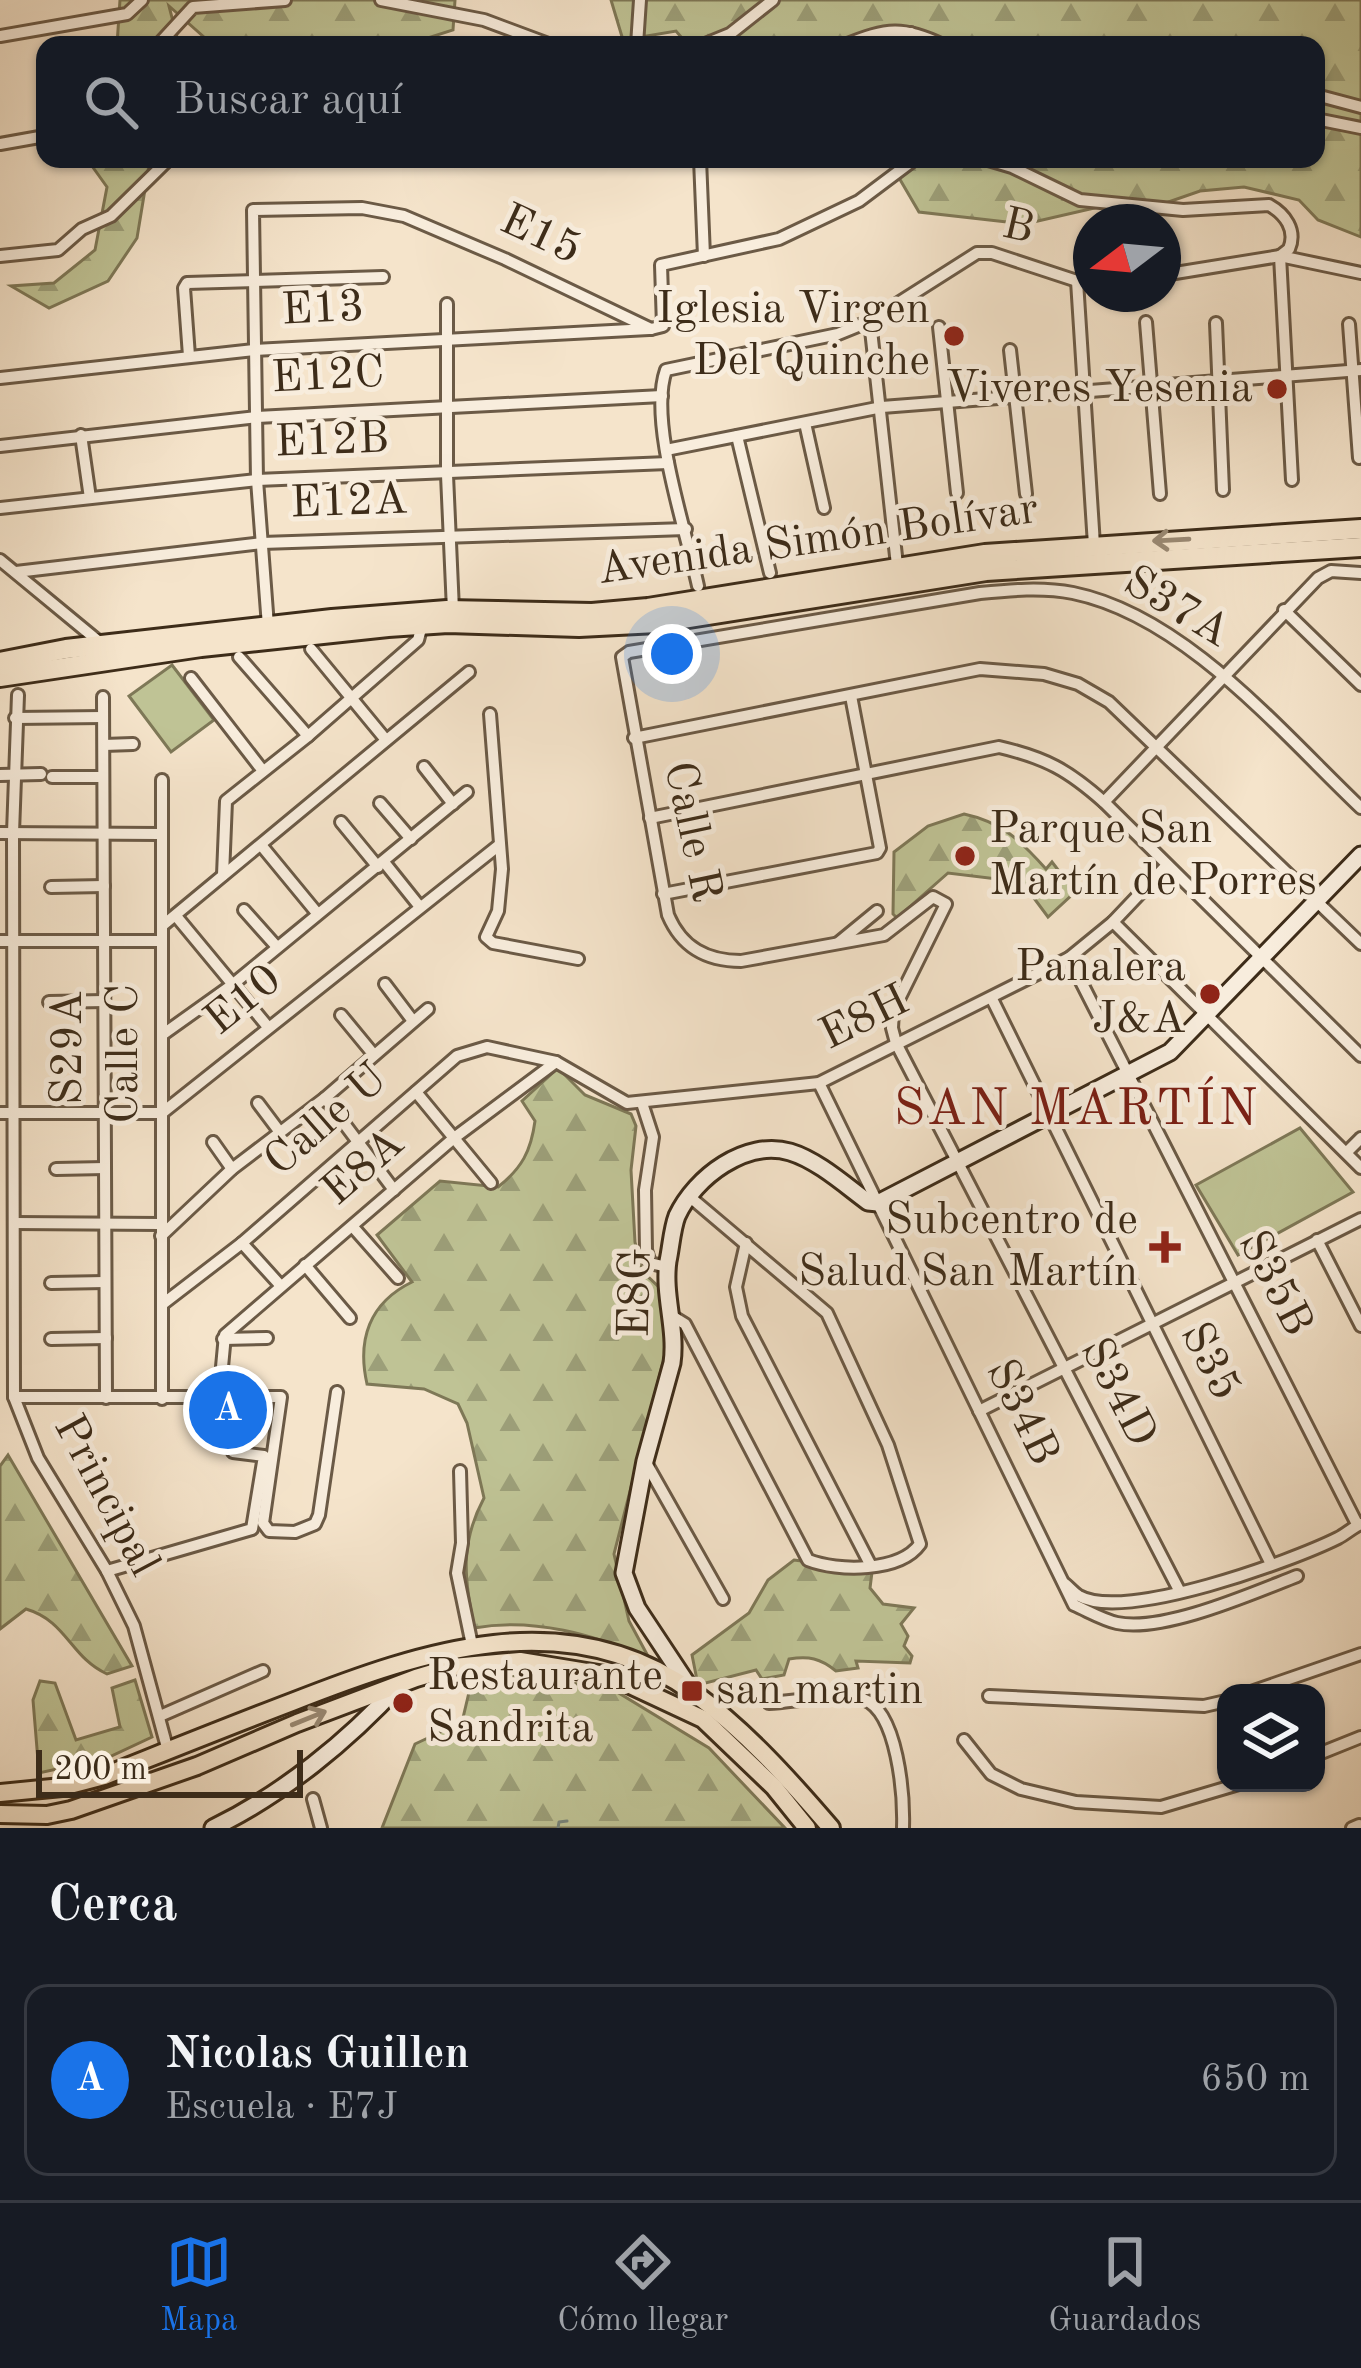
<!DOCTYPE html>
<html lang="es">
<head>
<meta charset="utf-8">
<style>
	:root { --surface:#171b24; --page:#20242c; --text:#f1f3f6; --muted:#9ea1a6; --line:#363941; --accent:#1a73e8 }
	body { margin:0; font-family:"Old Standard TT",serif; background:var(--page); color:var(--text) }
	.controls { position:absolute; right:36px; bottom:36px; display:grid; overflow:hidden; border-radius:24px; box-shadow:0 3px 9px #0004 }
	.controls button { width:108px; height:108px; display:grid; place-items:center; padding:0; border:0; border-bottom:3px solid var(--line); background:var(--surface); color:var(--text); font:60px sans-serif }
	.compass { position:absolute; left:1073px; top:204px; width:108px; height:108px; border-radius:50%; background:var(--surface); box-shadow:0 3px 9px #0004; rotate:254deg }
	.scale { position:absolute; left:36px; bottom:30px; width:267px; box-sizing:border-box; padding-left:12px; border:6px solid #3d2c19; border-top:0; font-size:33px; line-height:42px; white-space:nowrap; color:#3d2c19; -webkit-text-stroke:9px #f8eddd; paint-order:stroke }
	.you { position:absolute; left:672px; top:654px; width:42px; height:42px; margin:-30px; border:9px solid #fff; border-radius:50%; background:#1a73e8; box-shadow:0 0 0 18px #1a73e833 }
	.badge { display:grid; place-items:center; width:78px; height:78px; border-radius:50%; background:var(--accent); color:#fff; font-size:39px; font-weight:700 }
	.pin { position:absolute; translate:-50% -50%; border:6px solid #fff; box-shadow:0 3px 12px #0006 }
	.list { margin:0; padding:0; list-style:none }
	h2 { display:flex; justify-content:space-between; align-items:center; height:156px; margin:0; padding:0 48px; font-size:51px }
	h2 small { font-size:39px; font-weight:400; color:var(--muted) }
	.list li { display:grid; grid-template-columns:78px 1fr auto; gap:36px; align-items:center; box-sizing:border-box; height:192px; margin:0 24px 24px; padding:0 24px; border:3px solid var(--line); border-radius:24px }
	.list b { display:block; font-size:45px; white-space:nowrap }
	.list p { margin:0; font-size:39px; white-space:nowrap; color:var(--muted) }
	.list em { font-size:39px; font-style:normal; color:var(--muted) }
	.icon { flex:none; width:66px; height:66px; fill:none; stroke:currentColor; stroke-width:2; stroke-linecap:round; stroke-linejoin:round }
	.map { position:relative; flex:none; width:1361px; height:1828px; overflow:hidden }
	.search { position:absolute; background:var(--surface); box-shadow:0 3px 9px #0004; left:36px; right:36px; top:36px; height:132px; display:flex; align-items:center; gap:30px; box-sizing:border-box; padding:0 42px; border-radius:24px; color:var(--muted); font-size:45px }
	.sheet { height:372px; background:var(--surface) }
	nav { display:flex; justify-content:space-around; align-items:center; box-sizing:border-box; height:168px; border-top:3px solid var(--line); background:var(--surface); font-size:33px; color:var(--muted) }
	nav a { display:grid; justify-items:center; gap:6px }
	nav .on { color:var(--accent) }
	.map>svg:first-child { display:block }
</style>
</head>
<body>
<div class="map">
<svg width="1361" height="1828" viewBox="0 0 1361 1828">
	<defs>
		<pattern id="forest-firs" width="22" height="20" patternUnits="userSpaceOnUse" patternTransform="scale(3)"><rect width="22" height="20" fill="#bfc395"/><path d="M5 1l3.5 6h-7zM16 11l3.5 6h-7z" fill="#9c9f79"/></pattern>
	</defs>
	<rect width="100%" height="100%" fill="#f5e4cb"/>
	<filter id="stains"><feTurbulence type="fractalNoise" baseFrequency=".00167" numOctaves="4"/><feColorMatrix values="0 0 0 0 .2 0 0 0 0 .09 0 0 0 0 .02 0 0 0 .5 -.17"/></filter>
	<radialGradient id="worn" r=".72"><stop offset=".6" stop-color="#630" stop-opacity="0"/><stop offset="1" stop-color="#630" stop-opacity=".3"/></radialGradient>
	<g fill="url(#forest-firs)" stroke="#7e7857" stroke-width="3">
		<polygon points="120,0 455,0 453,30 406,45 213,45 169,6 179,45 117,45"/>
		<polygon points="611,0 1361,0 1361,237 1318,220 1299,200 1244,187 1200,191 1157,206 1103,206 1025,224 919,212 888,159 1316,159 1316,45 688,45 676,31 623,40"/>
		<polygon points="87,159 150,159 137,238 108,281 49,308 11,286 54,283 95,250 107,187"/>
		<path d="M964,814c38,8 57,27 82,55l6,-7 23,30 -27,25 -26,-35 -74,-9 -51,45 -4,-4 1,-62 34,-26z"/>
		<path d="M558,1068l27,27 46,19 5,12 -5,44 4,72 7,29 21,20 4,55 -53,208 15,67 20,37c-55,-23 -115,-41 -175,-30 -9,-50 -15,-83 10,-130l-17,-75 -9,-19 -34,-15 -57,-5c-10,-44 2,-81 45,-102l-35,-47 63,-54 58,6c24,-19 33,-36 37,-66l-13,-20z"/>
		<path d="M8,1455l124,211 -25,8c-37,-17 -40,-53 -81,-65l-26,20v-163z"/>
		<path d="M794,1560l53,7 2,6 23,-1 -2,16 13,16 31,4 -13,16 7,12 -4,10 8,10 -2,7 -54,-2 2,7 -22,3c-16,-13 -27,-15 -47,-12l-5,16 -22,4 -6,-9 -58,15 -6,-30 57,-42 19,-33z"/>
		<polygon points="527,1674 617,1692 709,1748 785,1828 382,1828 415,1744 462,1722 471,1684"/>
		<polygon points="135,1680 152,1737 107,1758 39,1773 33,1700 40,1681 55,1683 76,1740 120,1727 112,1688"/>
	</g>
	<g fill="#bfc395" stroke="#7e7857" stroke-width="3">
		<polygon points="172,665 214,720 171,752 129,696"/>
		<polygon points="1300,1128 1353,1192 1238,1255 1196,1185"/>
	</g>
	<g fill="none" stroke-linecap="round" stroke-linejoin="round">
		<polyline stroke="#77847b" stroke-width="3" points="558,1828 559,1822 567,1821"/>
		<defs>
			<g id="street">
				<polyline points="381,0 484,20 551,45"/>
				<polyline points="0,36 127,14 142,0"/>
				<polyline points="158,45 193,7 285,0"/>
				<polyline points="637,45 640,0"/>
				<polyline points="703,45 730,34 773,0"/>
				<path d="M845,45c42,-17 58,-19 98,0"/>
				<polyline points="886,45 911,33"/>
				<polyline points="1316,95 1361,107"/>
				<polyline points="1316,119 1361,128"/>
				<polyline points="0,144 45,136"/>
				<polyline points="700,159 704,256"/>
				<path d="M985,159l27,8 68,33 103,10 86,-5c16,9 28,25 20,44l-9,7"/>
				<polyline points="0,256 58,250 82,229 111,216 169,159"/>
				<polyline points="1280,256 1292,480"/>
				<polyline points="1163,275 1280,256 1361,273"/>
				<polyline points="1077,281 1094,545"/>
				<polyline points="447,304 447,475 453,610"/>
				<polyline points="870,321 897,565"/>
				<polyline points="1146,322 1160,494"/>
				<polyline points="1216,323 1223,490"/>
				<polyline points="1349,324 1359,458"/>
				<polyline points="939,327 957,493"/>
				<polyline points="651,329 663,326 661,265 779,239 859,201 915,159"/>
				<polyline points="1010,350 1026,494"/>
				<polyline points="189,356 184,288 187,283 383,277"/>
				<polyline points="0,378 254,350 649,329"/>
				<polyline points="805,423 824,508"/>
				<polyline points="81,435 90,498"/>
				<polyline points="737,436 770,573"/>
				<polyline points="0,446 257,417 662,396"/>
				<polyline points="666,450 882,407 1361,370"/>
				<polyline points="0,508 257,480 668,463"/>
				<polyline points="0,560 103,645"/>
				<polyline points="16,572 262,543 686,529"/>
				<path d="M698,586c-12,-56 -50,-165 -32,-216l172,-36 32,-13 107,-68h15l85,28h14"/>
				<polyline points="1284,610 1361,685"/>
				<polyline points="268,626 257,480 253,210 362,208 404,216 505,259 651,329"/>
				<polyline points="311,649 386,740"/>
				<polyline points="239,657 308,736"/>
				<polyline points="191,678 263,771"/>
				<polyline points="18,695 13,833 14,1397 38,1458 107,1571 134,1626 168,1751"/>
				<polyline points="103,697 106,1398"/>
				<polyline points="490,714 502,869 498,911 486,937 493,943 578,959"/>
				<polyline points="15,718 103,717"/>
				<polyline points="634,738 980,669 1044,674 1078,684 1109,702 1361,944"/>
				<polyline points="104,745 133,744"/>
				<polyline points="424,767 453,804"/>
				<polyline points="0,775 41,774"/>
				<polyline points="52,777 103,777"/>
				<polyline points="1104,802 1318,578 1331,571 1361,573"/>
				<polyline points="380,803 411,839"/>
				<path d="M650,818l349,-71c47,11 69,23 105,55l257,254"/>
				<polyline points="341,822 378,867"/>
				<polyline points="0,833 160,834"/>
				<polyline points="261,845 317,913"/>
				<polyline points="384,862 420,907"/>
				<polyline points="223,875 226,801 308,736 418,640 422,625"/>
				<polyline points="51,887 104,886"/>
				<polyline points="663,894 877,853 880,848 851,696"/>
				<polyline points="244,910 277,947"/>
				<polyline points="176,916 268,1027"/>
				<polyline points="1113,922 1361,1168"/>
				<polyline points="162,926 469,672"/>
				<polyline points="0,941 161,941"/>
				<polyline points="838,943 877,911"/>
				<polyline points="1069,958 1357,1524"/>
				<polyline points="385,984 413,1021"/>
				<polyline points="992,999 1270,1562"/>
				<polyline points="49,1002 104,1001"/>
				<polyline points="341,1015 374,1055"/>
				<polyline points="162,1035 232,985 467,792"/>
				<path d="M819,1083l255,522c14,6 29,15 43,18 46,10 136,-30 180,-47"/>
				<polyline points="416,1092 491,1183"/>
				<polyline points="325,1098 394,1190"/>
				<polyline points="258,1103 279,1131"/>
				<polyline points="642,1103 653,1137 645,1190 646,1250 650,1263 667,1267"/>
				<polyline points="0,1113 162,1113 498,846"/>
				<polyline points="213,1142 232,1169"/>
				<polyline points="1347,1152 1361,1138"/>
				<polyline points="56,1169 105,1168"/>
				<polyline points="14,1223 160,1224"/>
				<polyline points="353,1227 398,1278"/>
				<polyline points="161,1236 232,1169 325,1098 428,1009"/>
				<polyline points="1317,1240 1361,1326"/>
				<polyline points="242,1243 280,1285"/>
				<polyline points="746,1243 736,1287 742,1316 871,1566"/>
				<polyline points="305,1265 350,1318"/>
				<polyline points="51,1283 105,1282"/>
				<polyline points="164,1303 242,1243 457,1056 487,1047 556,1062 627,1103 819,1083 1069,958 1113,922 1167,865"/>
				<path d="M672,1316l13,8 123,236c30,12 92,12 112,-16l-32,-99 -61,-132 -137,-116"/>
				<polyline points="51,1339 106,1338"/>
				<polyline points="223,1339 267,1338"/>
				<polyline points="14,1397 281,1397 263,1523 269,1531 295,1532 315,1524 319,1515 337,1392"/>
				<polyline points="162,1399 162,780"/>
				<polyline points="219,1399 225,1335 454,1138 556,1062"/>
				<polyline points="979,1411 1361,1219"/>
				<polyline points="645,1461 723,1599"/>
				<polyline points="460,1471 462,1543 457,1573 472,1645"/>
				<polyline points="107,1571 252,1529 264,1456 233,1452"/>
				<path d="M1065,1584c5,4 9,9 14,12 46,26 213,-35 259,-58 8,-4 15,-11 23,-14"/>
				<path d="M1180,1592l-284,-549 -4,-15 1,-17 53,-107 -13,-7 -49,38 -143,26c-34,0 -59,-13 -73,-46l-46,-258 7,-5 351,-59c31,-3 62,-6 93,0 112,23 208,139 288,215"/>
				<polyline points="1248,1693 1361,1654"/>
				<polyline points="989,1696 1204,1706 1226,1701"/>
				<path d="M769,1703c24,-1 74,-11 94,-4 35,12 41,97 40,129"/>
				<polyline points="160,1716 263,1671"/>
				<polyline points="964,1740 991,1774 1021,1789 1076,1802 1161,1807 1242,1783"/>
				<polyline points="1316,1755 1361,1737"/>
				<polyline points="313,1799 321,1828"/>
				<polyline points="1352,1828 1359,1825"/>
			</g>
			<g id="secondary">
				<path d="M692,1691l-55,-83 -13,-35 21,-112 27,-98c5,-34 -9,-68 -4,-102 3,-14 4,-32 9,-45 18,-39 69,-77 113,-64 27,8 55,33 78,50l10,1 292,-151 191,-197"/>
				<path d="M213,1828c70,-34 135,-87 187,-144"/>
			</g>
			<g id="primary">
				<path d="M0,1793l62,-6 42,-11c63,-25 125,-50 188,-74 130,-51 275,-101 402,-9 52,38 95,86 137,135"/>
				<polyline points="0,1814 47,1815 71,1810 197,1766 297,1723 416,1678 453,1667 520,1661 611,1676 703,1719 774,1787 807,1828"/>
			</g>
			<g id="highway">
				<polyline points="0,662 66,649 332,619 447,610 592,613 648,608 985,554 1361,529"/>
				<polyline points="0,677 201,647 388,627 448,623 579,627 657,623 986,571 1361,547"/>
			</g>
		</defs>
		<use href="#street" stroke="#6b5a46" stroke-width="16"/>
		<use href="#secondary" stroke="#3d2c19" stroke-width="21"/>
		<use href="#primary" stroke="#3d2c19" stroke-width="22"/>
		<use href="#highway" stroke="#3d2c19" stroke-width="24"/>
		<use href="#street" stroke="#f8eddd" stroke-width="10"/>
		<use href="#secondary" stroke="#f8eddd" stroke-width="15"/>
		<use href="#primary" stroke="#f5e4cb" stroke-width="16"/>
		<use href="#highway" stroke="#f5e4cb" stroke-width="18"/>
	</g>
	<defs><path id="oneway-shaft" d="M-6 0H5M1.5-3L5.5 0L1.5 3" fill="none" stroke-width="1.6" stroke-linecap="round" stroke-linejoin="round" transform="scale(3)"/></defs>
	<g stroke="#998872">
		<use href="#oneway-shaft" transform="translate(1171 540) rotate(177)"/>
		<use href="#oneway-shaft" transform="translate(309 1718) rotate(-22)"/>
	</g>
	<g fill="#8f2418" stroke="#f8eddd" stroke-width="4.5">
		<circle cx="954" cy="336" r="12"/>
		<circle cx="1277" cy="389" r="12"/>
		<circle cx="965" cy="856" r="12"/>
		<circle cx="1210" cy="994" r="12"/>
		<path d="M1159 1229h12v12h12v12h-12v12h-12v-12h-12v-12h12z"/>
		<rect x="680" y="1679" width="24" height="24" rx="6"/>
		<circle cx="403" cy="1703" r="12"/>
	</g>
	<g text-anchor="middle" dominant-baseline="central" stroke-width="10" stroke-linejoin="round" paint-order="stroke">
		<g font-size="45" fill="#3d2c19" stroke="#f8eddd">
			<text transform="translate(1018 228) rotate(13)">B</text>
			<text transform="translate(540 236) rotate(25)">E15</text>
			<text transform="translate(323 310) rotate(-3)">E13</text>
			<text transform="translate(328 377) rotate(-3)">E12C</text>
			<text transform="translate(332 442) rotate(-2)">E12B</text>
			<text transform="translate(349 503) rotate(-2)">E12A</text>
			<text transform="translate(818 541) rotate(-8)">Avenida Simón Bolívar</text>
			<text transform="translate(1176 608) rotate(31)">S37A</text>
			<text transform="translate(691 832) rotate(78)">Calle R</text>
			<text transform="translate(244 1001) rotate(-39)">E10</text>
			<text transform="translate(865 1019) rotate(-26)">E8H</text>
			<text transform="translate(69 1048) rotate(-90)">S29A</text>
			<text transform="translate(125 1054) rotate(-90)">Calle C</text>
			<text transform="translate(327 1121) rotate(-41)">Calle U</text>
			<text transform="translate(364 1168) rotate(-41)">E8A</text>
			<text transform="translate(1274 1284) rotate(63)">S35B</text>
			<text transform="translate(637 1293) rotate(-89)">E8G</text>
			<text transform="translate(1209 1362) rotate(63)">S35</text>
			<text transform="translate(1117 1393) rotate(63)">S34D</text>
			<text transform="translate(1021 1413) rotate(64)">S34B</text>
			<text transform="translate(105 1496) rotate(62)">Principal</text>
		</g>
		<g font-size="45" fill="#3d2c19" stroke="#f8eddd" text-anchor="end">
			<text x="930" y="310">Iglesia Virgen<tspan x="930" dy="52">Del Quinche</tspan></text>
			<text x="1253" y="389">Viveres Yesenia</text>
			<text x="989" y="830" text-anchor="start">Parque San<tspan x="989" dy="52">Martín de Porres</tspan></text>
			<text x="1186" y="968">Panalera<tspan x="1186" dy="52">J&amp;A</tspan></text>
			<text x="1138" y="1221">Subcentro de<tspan x="1138" dy="52">Salud San Martín</tspan></text>
			<text x="427" y="1677" text-anchor="start">Restaurante<tspan x="427" dy="52">Sandrita</tspan></text>
			<text x="716" y="1691" text-anchor="start">san martin</text>
		</g>
		<g font-size="51" letter-spacing="3" fill="#7a1f14" stroke="#f8eddd">
			<text x="1077" y="1110">SAN MARTÍN</text>
		</g>
	</g>
	<rect width="100%" height="100%" filter="url(#stains)"/>
	<rect width="100%" height="100%" fill="url(#worn)"/>
</svg>
<div class="controls">
<button><svg class="icon" aria-label="layers" viewBox="0 0 24 24"><path d="M12 4l9 5-9 5-9-5zM3 14l9 5 9-5"/></svg></button>
</div>
<svg class="compass" viewBox="-18 -18 36 36"><path d="M0-13l5 13h-10z" fill="#e53935"/><path d="M0 13l5-13h-10z" fill="#9ea1a6"/></svg>
<div class="scale">200 m</div>
<div class="you"></div>
<div class="pin badge" style="left:228px;top:1410px">A</div>
<div class="search"><svg class="icon" aria-label="search" viewBox="0 0 24 24"><circle cx="10" cy="10" r="6"/><path d="M15 15l6 6"/></svg>Buscar aquí</div>
</div>
<section class="sheet">
<h2>Cerca<small></small></h2>
<ul class="list">
<li><span class="badge">A</span><div><b>Nicolas Guillen</b><p>Escuela · E7J</p></div><em>650 m</em></li>
</ul>
</section>
<nav>
<a class="on"><svg class="icon" aria-label="map" viewBox="0 0 24 24"><path d="M3 6l6-2 6 2 6-2v14l-6 2-6-2-6 2zM9 4v14M15 6v14"/></svg>Mapa</a>
<a><svg class="icon" aria-label="directions" viewBox="0 0 24 24"><path d="M12 3l9 9-9 9-9-9zM9 14v-3h6M13 9l2 2-2 2"/></svg>Cómo llegar</a>
<a><svg class="icon" aria-label="saved" viewBox="0 0 24 24"><path d="M7 4h10v16l-5-4-5 4z"/></svg>Guardados</a>
</nav>
</body>
</html>
